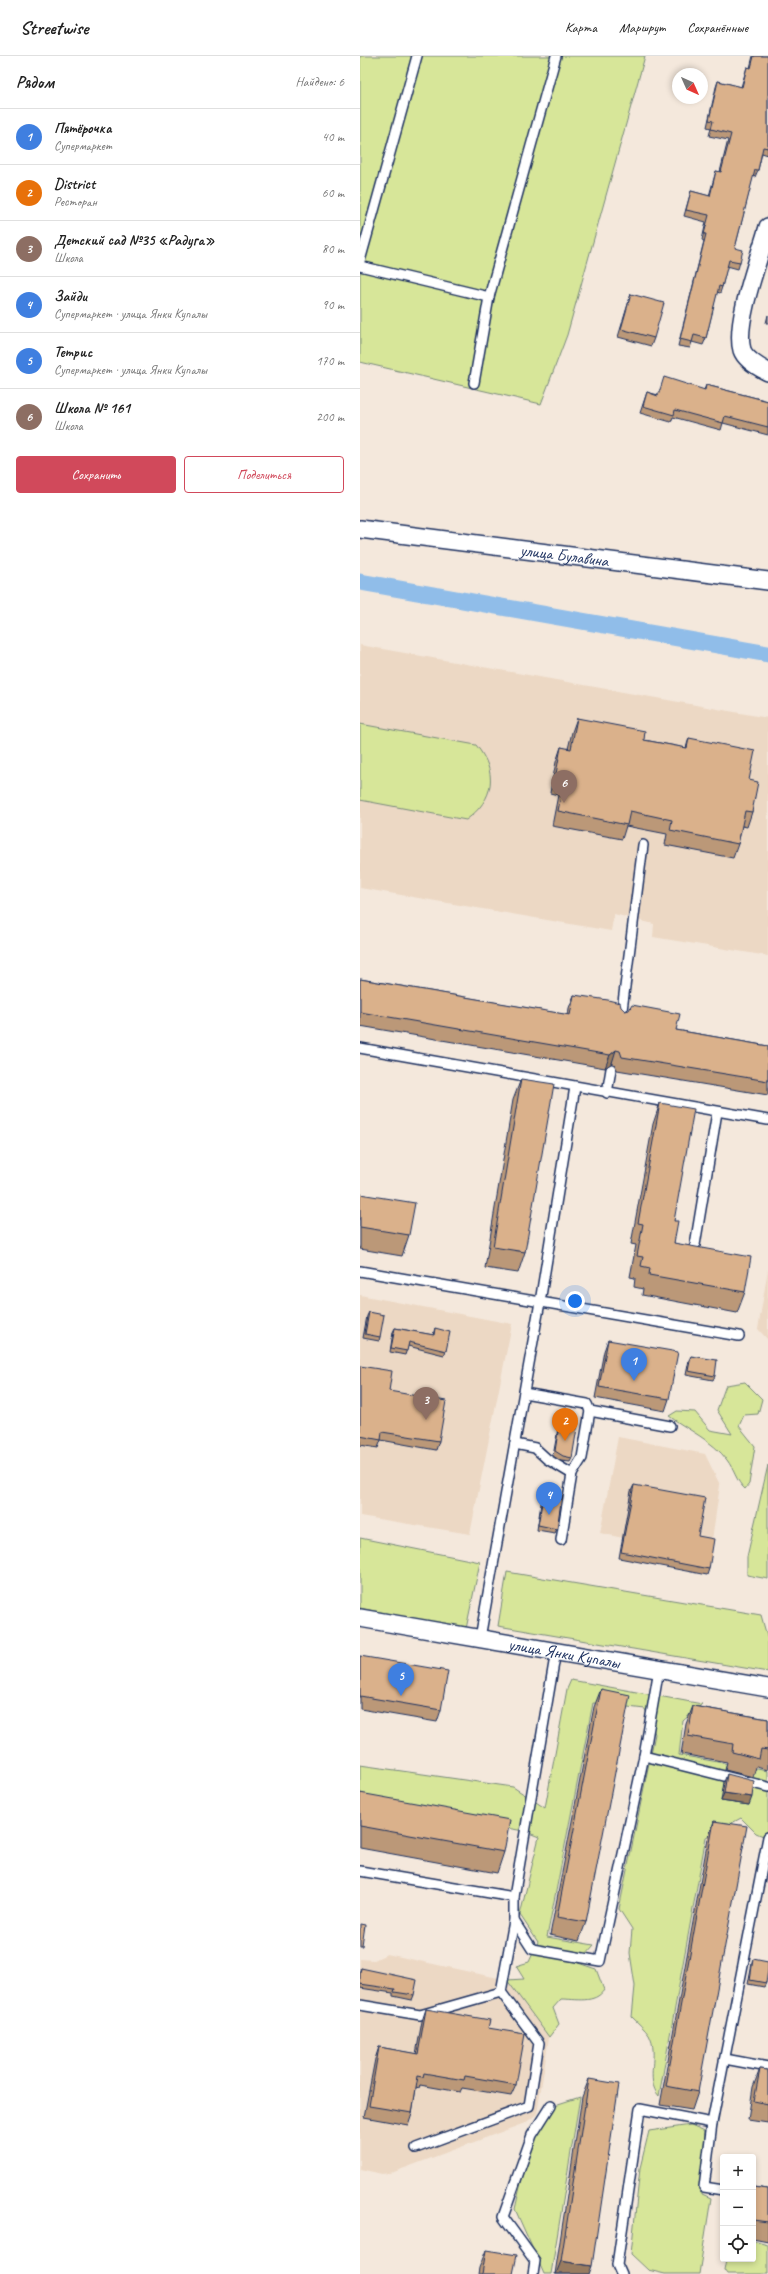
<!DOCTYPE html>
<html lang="ru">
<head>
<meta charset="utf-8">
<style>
	:root { --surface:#fff; --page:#f2f2f2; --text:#222; --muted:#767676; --line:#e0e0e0; --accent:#d1495b }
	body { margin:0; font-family:Caveat,sans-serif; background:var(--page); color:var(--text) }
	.controls { position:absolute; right:12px; bottom:12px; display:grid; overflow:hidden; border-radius:4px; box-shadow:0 2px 6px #0003 }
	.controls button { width:36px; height:36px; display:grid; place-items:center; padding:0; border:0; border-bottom:1px solid var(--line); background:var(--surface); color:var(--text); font:20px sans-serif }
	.compass { position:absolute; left:312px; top:12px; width:36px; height:36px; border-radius:50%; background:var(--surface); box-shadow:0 2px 6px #0003; rotate:135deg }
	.you { position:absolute; left:215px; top:1245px; width:14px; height:14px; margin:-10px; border:3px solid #fff; border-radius:50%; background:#1a73e8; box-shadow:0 0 0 6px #1a73e833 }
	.badge { display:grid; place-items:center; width:26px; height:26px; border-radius:50%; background:var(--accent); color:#fff; font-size:13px; font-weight:700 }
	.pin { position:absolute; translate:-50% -33px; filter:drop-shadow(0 1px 2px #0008) }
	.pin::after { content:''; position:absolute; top:21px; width:14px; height:12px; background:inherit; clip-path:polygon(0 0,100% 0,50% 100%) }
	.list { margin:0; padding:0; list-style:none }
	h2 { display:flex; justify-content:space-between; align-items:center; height:52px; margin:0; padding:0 16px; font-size:17px }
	h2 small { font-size:13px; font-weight:400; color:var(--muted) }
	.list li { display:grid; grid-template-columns:26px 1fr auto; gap:12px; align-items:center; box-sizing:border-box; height:56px; padding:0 16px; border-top:1px solid var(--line) }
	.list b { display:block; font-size:15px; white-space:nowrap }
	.list p { margin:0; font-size:13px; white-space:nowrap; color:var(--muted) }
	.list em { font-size:13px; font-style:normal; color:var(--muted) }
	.actions { display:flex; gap:8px; padding:12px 16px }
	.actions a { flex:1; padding:9px 0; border:1px solid var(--accent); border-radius:4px; text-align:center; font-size:14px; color:var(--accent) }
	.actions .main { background:var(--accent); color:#fff }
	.icon { flex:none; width:22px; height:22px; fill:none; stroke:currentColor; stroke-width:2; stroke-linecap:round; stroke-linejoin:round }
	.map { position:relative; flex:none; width:408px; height:2218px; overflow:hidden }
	header { display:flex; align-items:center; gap:24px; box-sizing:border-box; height:56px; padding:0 20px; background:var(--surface); border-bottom:1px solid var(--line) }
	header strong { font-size:19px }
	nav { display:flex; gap:22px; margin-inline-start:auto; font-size:14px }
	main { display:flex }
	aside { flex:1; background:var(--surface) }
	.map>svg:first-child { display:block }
</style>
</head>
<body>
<header>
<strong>Streetwise</strong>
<nav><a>Карта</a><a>Маршрут</a><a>Сохранённые</a></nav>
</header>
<main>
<aside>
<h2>Рядом<small>Найдено: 6</small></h2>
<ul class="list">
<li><span class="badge" style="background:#3f7fe0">1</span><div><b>Пятёрочка</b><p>Супермаркет</p></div><em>40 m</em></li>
<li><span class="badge" style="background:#e8710a">2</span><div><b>District</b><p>Ресторан</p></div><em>60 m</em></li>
<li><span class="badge" style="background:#8d6e63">3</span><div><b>Детский сад №35 «Радуга»</b><p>Школа</p></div><em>80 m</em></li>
<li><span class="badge" style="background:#3f7fe0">4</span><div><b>Зайди</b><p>Супермаркет · улица Янки Купалы</p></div><em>90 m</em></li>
<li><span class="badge" style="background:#3f7fe0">5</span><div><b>Тетрис</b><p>Супермаркет · улица Янки Купалы</p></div><em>170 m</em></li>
<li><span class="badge" style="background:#8d6e63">6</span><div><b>Школа № 161</b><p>Школа</p></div><em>200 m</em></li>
</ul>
<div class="actions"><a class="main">Сохранить</a><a>Поделиться</a></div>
</aside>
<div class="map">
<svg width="408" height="2218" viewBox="0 0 408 2218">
	<rect width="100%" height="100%" fill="#f4e8dc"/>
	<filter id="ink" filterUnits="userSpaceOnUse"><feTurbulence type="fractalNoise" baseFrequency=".025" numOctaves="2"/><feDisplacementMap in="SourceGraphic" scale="8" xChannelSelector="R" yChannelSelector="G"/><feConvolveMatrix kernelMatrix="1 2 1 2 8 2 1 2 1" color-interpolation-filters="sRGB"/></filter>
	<g filter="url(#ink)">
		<g fill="#ecd8c4">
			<polygon points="0,589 408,662 408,900 293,881 294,868 254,858 251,875 0,832"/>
			<polygon points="408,1213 408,1284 398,1273"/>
			<polygon points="0,1239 152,1268 110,1478 0,1460"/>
			<polygon points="258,1381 345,1398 360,1429 347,1519 259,1502 263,1482 240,1477"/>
			<polygon points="27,1898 147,1924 189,1981 177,2058 165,2067 34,2116 22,2118 0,2113 0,1903 14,1904"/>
		</g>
		<g fill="#d7e699" stroke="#798a7c">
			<polygon points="0,0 285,0 207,279 181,348 0,306"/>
			<path d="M0,668l116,21c22,27 19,54 -10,75l-106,-20z"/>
			<path d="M385,1326l17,17 -4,15 -14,1 -5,11 16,20 -6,38 -4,5c-9,-8 -11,-20 -18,-29 -14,-19 -39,-30 -58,-44l8,-5 18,1 15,18 22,4 -15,-24 9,-25z"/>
			<polygon points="408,1409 408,1523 387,1519 387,1501"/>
			<polygon points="0,1482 120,1506 106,1573 0,1552"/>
			<polygon points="147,1516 401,1559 408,1584 408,1616 138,1570"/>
			<path d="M211,1624l131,24 -19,17 -4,34 89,16v67l-12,-5 -15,-15 -35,19 -47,259c-15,-17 1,-41 -10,-61 -4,-6 -12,-13 -17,-18l3,-31 -5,-33 2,-24 -13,-20 36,-175 -10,-25 -52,-6 -46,234 47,8 -16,18 18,6 8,21c-9,14 -28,9 -43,9l-8,9 6,16 -10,13 -42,-57 17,-1 -8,-13 13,-4 9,-20 -18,-27 19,-78 -15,-6 -164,-28v-38l153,22 32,21 22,-119z"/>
			<polygon points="220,2041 191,2218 184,2218 155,2153 168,2096 195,2049"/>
			<polygon points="331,2069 345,2075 342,2138 351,2142 339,2218 305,2218 288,2214 271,2198 280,2112 289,2075"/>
			<polygon points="393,2185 408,2189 408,2218 367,2218 364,2214 366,2203 393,2203"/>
		</g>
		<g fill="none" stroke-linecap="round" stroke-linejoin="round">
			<polyline stroke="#90bde9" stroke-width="17" points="0,526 408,598"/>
			<defs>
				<g id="lane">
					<polyline points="0,205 57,0"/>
					<polyline points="0,210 129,241"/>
					<polyline points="114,327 129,241 196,0"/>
					<polyline points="261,962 283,789"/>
					<polyline points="0,992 408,1064"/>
					<polyline points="247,1037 251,1013"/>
					<polyline points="333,1201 357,1056"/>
					<polyline points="0,1215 379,1280"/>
					<polyline points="164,1337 227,1348 230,1355 310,1370"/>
					<polyline points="155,1388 175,1392 187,1403 212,1418 201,1484"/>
					<polyline points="212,1418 222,1402 230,1355"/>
					<polyline points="120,1582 180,1246 215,1031"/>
					<polyline points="299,1613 284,1700 408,1731"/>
					<polyline points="0,1815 154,1841 196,1595"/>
					<polyline points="154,1865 172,1893 240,1905 284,1700"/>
					<polyline points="0,1949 60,1959 141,1936 154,1865 154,1841"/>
					<polyline points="365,2003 408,2011"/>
					<polyline points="352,2067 344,2131 363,2134"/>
					<polyline points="56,2092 169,2050 179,1987 141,1936"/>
					<polyline points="173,2218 175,2205 143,2161 172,2079 191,2049"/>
					<polyline points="261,2218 257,2209 280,2053 352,2067 408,1781"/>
				</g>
				<g id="street">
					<path d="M408,171c-8,29 -34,96 -26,123 3,9 18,18 26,22"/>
					<path id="s1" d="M0,473l408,52"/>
					<path id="s2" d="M0,1562l408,70"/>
				</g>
			</defs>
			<use href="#lane" stroke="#1b2f5e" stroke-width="12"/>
			<use href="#street" stroke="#1b2f5e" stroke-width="20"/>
			<use href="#lane" stroke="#fff" stroke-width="9"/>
			<use href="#street" stroke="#fff" stroke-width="17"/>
		</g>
		<g fill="#bb9878" stroke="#1b2f5e">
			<polygon points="393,0 408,0 408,99 402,97 398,114 395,121 393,120 375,192 380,206 378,213 367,210 362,231 360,237 357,236 346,282 343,289 332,286 330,292 318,290 344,185 342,184 346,166 324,160 331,135 349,140 356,115 360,116 368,84 349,80 351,72 347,71 356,31 358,25 381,31 387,11 390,12"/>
			<polygon points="271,238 294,282 291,290 258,281"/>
			<polygon points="408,259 408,267 406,267"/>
			<polygon points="346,329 408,345 408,379 363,367 361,374 313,361 311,366 280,357 287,336 298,339 344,334"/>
			<polygon points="217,662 284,684 326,692 329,682 389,724 392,756 387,771 382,770 378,788 373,802 305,789 307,778 266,770 262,783 192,770 198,739 190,737 196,706 201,691 208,693 212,676"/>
			<polygon points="0,923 208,959 209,952 214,939 261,951 265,955 316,974 408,990 408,1039 257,1014 255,1009 252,1007 245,1012 0,970"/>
			<polygon points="161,1023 165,1196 158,1217 125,1212 153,1044"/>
			<polygon points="300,1047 314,1165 314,1187 385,1236 377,1257 282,1239 283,1233 274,1231 275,1222 270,1221 276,1189 271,1188 293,1068"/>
			<polygon points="0,1138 49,1179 42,1200 0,1193"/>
			<polygon points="9,1256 20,1281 19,1285 3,1282 7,1260"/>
			<polygon points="35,1272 73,1279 75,1272 86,1295 84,1299 48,1290 45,1299 30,1296 33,1276"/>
			<polygon points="248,1284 309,1343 305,1355 235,1342 244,1295"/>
			<polygon points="331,1300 355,1320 353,1324 326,1319 329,1304"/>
			<polygon points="0,1310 29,1335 79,1385 76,1394 21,1384 18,1392 0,1389"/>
			<polygon points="200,1363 212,1402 210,1406 201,1405 193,1400 199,1367"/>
			<polygon points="274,1429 338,1480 349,1513 347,1519 259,1502 271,1435"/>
			<polygon points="184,1436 197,1473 195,1477 177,1474 182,1441"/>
			<polygon points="0,1600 81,1654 77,1666 0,1653"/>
			<polygon points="241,1633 226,1866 219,1885 190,1879 234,1651"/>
			<polygon points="333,1650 408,1663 408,1714 396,1711 393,1721 365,1714 367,1706 321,1698 326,1668"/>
			<polygon points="367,1718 389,1749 361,1745 364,1726"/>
			<polygon points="0,1737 144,1796 137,1817 0,1792"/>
			<polygon points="354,1765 338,2036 332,2054 300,2049 348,1783"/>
			<polygon points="393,1903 406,1927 404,1931 388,1928 392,1907"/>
			<polygon points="1,1912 54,1939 52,1944 33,1940 33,1937 0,1932 0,1914"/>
			<polygon points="66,1953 128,1972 156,2029 151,2040 102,2032 100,2036 60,2029 59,2033 56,2032 52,2057 48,2069 4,2061 15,2003 19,1991 56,1998 62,1965"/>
			<polygon points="400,2013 408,2014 408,2067 388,2064 393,2031"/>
			<polygon points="229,2023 229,2218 195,2218 222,2041"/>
			<polygon points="393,2131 408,2133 408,2186 393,2183"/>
			<polygon points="126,2194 153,2218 118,2218 119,2212"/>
		</g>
		<g fill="#997c61" stroke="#1b2f5e">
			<polygon points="256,994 252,1007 245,1012 250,999"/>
			<polygon points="364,1737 392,1741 389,1749 361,1745"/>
			<polygon points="201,2205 232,2210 229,2218 196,2218"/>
		</g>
		<g fill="#dab18b" stroke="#1b2f5e">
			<polygon points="394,0 408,0 408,92 403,91 398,114 395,114 375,192 383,194 380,206 369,204 362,231 359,230 346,282 334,279 332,286 320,283 346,178 344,178 349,159 326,154 331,135 350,140 356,115 361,116 371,78 351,73 353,65 349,64 358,25 382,31 387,11 391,12"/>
			<polygon points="271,238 304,247 294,282 261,273"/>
			<polygon points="304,321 345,334 346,329 408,345 408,371 365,360 363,367 315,354 314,359 283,350 287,336 298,340"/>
			<polygon points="217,662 285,675 284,684 327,692 329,682 395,695 389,724 398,726 392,756 385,755 378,788 310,774 312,764 270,755 267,769 198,755 204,725 195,723 201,691 211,693"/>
			<polygon points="0,923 210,959 214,939 248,944 260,947 261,951 265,955 269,954 272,949 320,958 316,974 408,990 408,1025 262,1001 260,995 256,994 250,999 0,956"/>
			<polygon points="161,1023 194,1028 165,1196 133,1191"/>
			<polygon points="300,1047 334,1053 314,1165 318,1165 314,1187 391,1201 385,1236 289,1219 290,1212 281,1210 283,1201 277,1200 283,1168 278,1167"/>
			<polygon points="0,1138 55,1147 49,1179 0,1171"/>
			<polygon points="9,1256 24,1259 20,1281 5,1278"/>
			<polygon points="35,1272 74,1279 75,1272 90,1276 86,1295 49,1286 47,1295 31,1292"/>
			<polygon points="248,1284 318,1296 309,1343 239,1331"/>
			<polygon points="331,1300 357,1304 355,1320 328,1315"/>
			<polygon points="0,1310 32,1315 29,1335 86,1345 79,1385 22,1376 21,1384 0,1380"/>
			<polygon points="200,1363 218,1366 212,1402 203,1400 195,1395"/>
			<polygon points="274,1429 345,1442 338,1480 354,1483 349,1513 261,1496"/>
			<polygon points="184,1436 202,1439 197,1473 178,1469"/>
			<polygon points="0,1600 88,1615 81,1654 0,1640"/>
			<polygon points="241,1633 270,1639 226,1866 197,1861"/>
			<polygon points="333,1650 408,1663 408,1694 401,1693 399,1703 372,1696 373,1688 328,1680"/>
			<polygon points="367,1718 394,1725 392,1741 364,1737"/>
			<polygon points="0,1737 150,1764 144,1796 0,1770"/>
			<polygon points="354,1765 387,1770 338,2036 306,2030"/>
			<polygon points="0,1868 5,1869 2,1890 0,1890"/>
			<polygon points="393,1903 408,1906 408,1914 406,1927 390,1924"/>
			<polygon points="1,1912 57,1924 54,1939 34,1936 35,1933 0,1928 0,1917"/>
			<polygon points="66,1953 130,1964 128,1972 165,1978 156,2029 105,2020 104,2024 64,2017 63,2021 58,2020 52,2057 9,2050 19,1991 58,1998"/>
			<polygon points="400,2013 408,2014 408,2048 394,2045"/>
			<polygon points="229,2023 259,2028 232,2210 201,2205"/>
			<polygon points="393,2131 408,2133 408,2166 393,2164"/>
			<polygon points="126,2194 157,2199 153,2218 122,2218"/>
		</g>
	</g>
	<g text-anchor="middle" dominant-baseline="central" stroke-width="3" stroke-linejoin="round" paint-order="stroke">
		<g font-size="17" fill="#1b2f5e" stroke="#fff">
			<text stroke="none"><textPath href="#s1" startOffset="206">улица Булавина</textPath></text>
			<text stroke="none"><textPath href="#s2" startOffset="207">улица Янки Купалы</textPath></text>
		</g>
	</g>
</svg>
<div class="controls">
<button>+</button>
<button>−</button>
<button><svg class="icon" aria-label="locate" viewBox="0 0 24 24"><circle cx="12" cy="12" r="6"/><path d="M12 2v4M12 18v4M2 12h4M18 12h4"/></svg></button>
</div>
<svg class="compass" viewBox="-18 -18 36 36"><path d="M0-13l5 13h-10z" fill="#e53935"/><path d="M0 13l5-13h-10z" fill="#767676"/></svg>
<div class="you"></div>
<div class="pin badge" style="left:274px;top:1325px;background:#3f7fe0">1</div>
<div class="pin badge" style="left:205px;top:1385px;background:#e8710a">2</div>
<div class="pin badge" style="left:66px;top:1364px;background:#8d6e63">3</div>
<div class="pin badge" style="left:189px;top:1459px;background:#3f7fe0">4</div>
<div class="pin badge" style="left:41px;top:1640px;background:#3f7fe0">5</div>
<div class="pin badge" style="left:204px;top:747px;background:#8d6e63">6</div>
</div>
</main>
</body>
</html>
